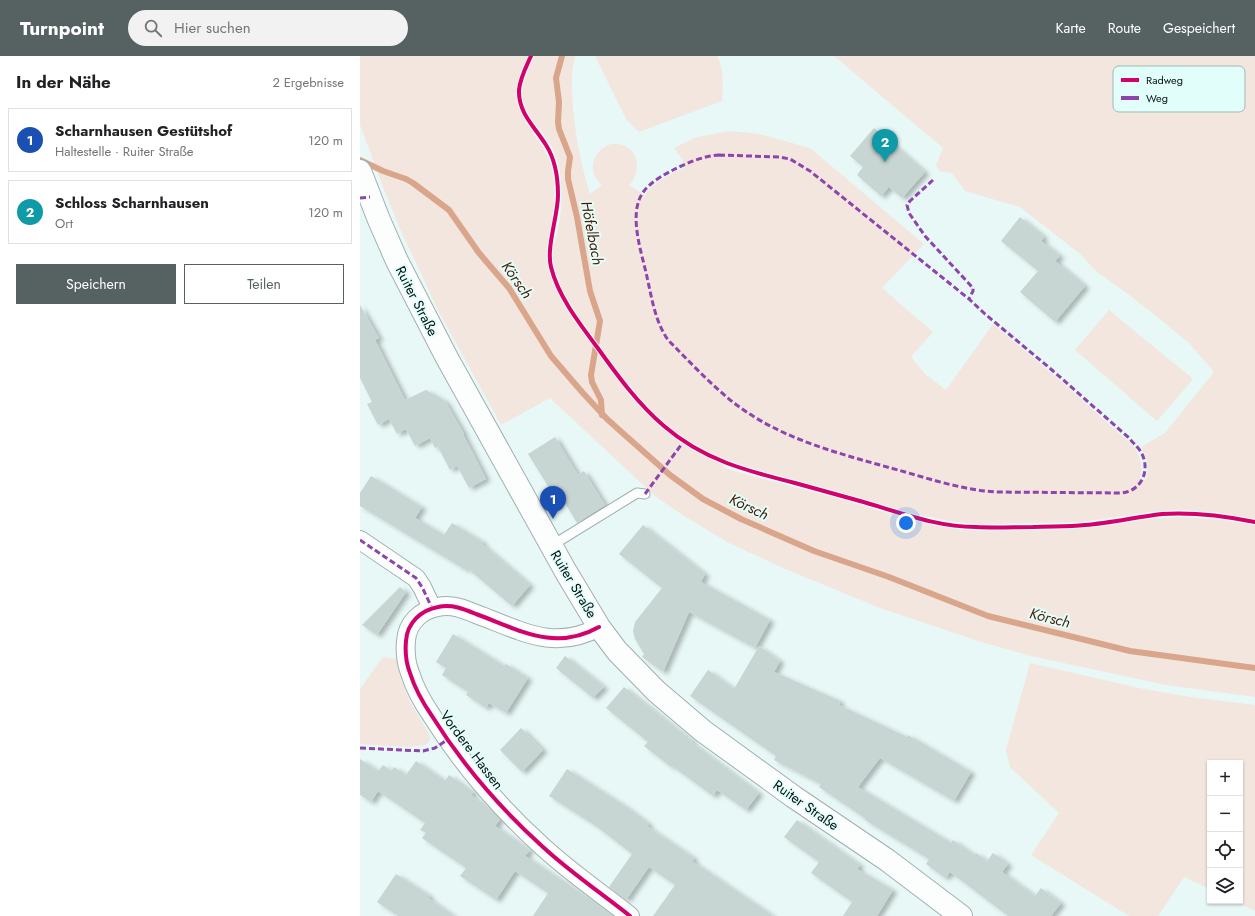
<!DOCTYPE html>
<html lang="de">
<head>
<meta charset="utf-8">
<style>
	:root { --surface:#fff; --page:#f2f2f2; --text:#202124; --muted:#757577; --line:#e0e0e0; --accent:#556261 }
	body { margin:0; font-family:Jost,sans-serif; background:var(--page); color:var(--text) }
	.controls { position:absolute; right:12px; bottom:12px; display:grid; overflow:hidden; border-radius:0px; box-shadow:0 1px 3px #0004 }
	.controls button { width:36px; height:36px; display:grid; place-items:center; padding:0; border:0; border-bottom:1px solid var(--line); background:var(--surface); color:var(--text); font:20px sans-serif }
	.you { position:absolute; left:546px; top:467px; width:14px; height:14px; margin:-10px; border:3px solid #fff; border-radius:50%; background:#1a73e8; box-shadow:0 0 0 6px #1a73e833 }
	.badge { display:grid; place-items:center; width:26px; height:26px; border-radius:50%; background:var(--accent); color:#fff; font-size:13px; font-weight:700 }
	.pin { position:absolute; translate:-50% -33px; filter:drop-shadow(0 1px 2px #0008) }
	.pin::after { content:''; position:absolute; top:21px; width:14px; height:12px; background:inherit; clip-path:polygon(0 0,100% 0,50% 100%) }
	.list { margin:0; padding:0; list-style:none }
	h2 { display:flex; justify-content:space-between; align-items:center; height:52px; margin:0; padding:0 16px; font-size:17px }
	h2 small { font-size:13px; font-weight:400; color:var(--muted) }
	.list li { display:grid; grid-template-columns:26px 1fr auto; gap:12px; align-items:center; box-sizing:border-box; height:64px; margin:0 8px 8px; padding:0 8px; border:1px solid var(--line); border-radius:0px }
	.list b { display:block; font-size:15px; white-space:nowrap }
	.list p { margin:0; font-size:13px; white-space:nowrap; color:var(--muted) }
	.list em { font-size:13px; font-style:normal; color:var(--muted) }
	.actions { display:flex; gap:8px; padding:12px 16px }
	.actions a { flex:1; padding:9px 0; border:1px solid var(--accent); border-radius:0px; text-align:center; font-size:14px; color:var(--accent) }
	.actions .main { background:var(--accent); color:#fff }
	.icon { flex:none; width:22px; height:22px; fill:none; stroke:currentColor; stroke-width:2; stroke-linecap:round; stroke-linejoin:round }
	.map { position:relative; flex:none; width:895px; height:860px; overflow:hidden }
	header { display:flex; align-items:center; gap:24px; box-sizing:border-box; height:56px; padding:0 20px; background:var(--accent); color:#fff }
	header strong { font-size:19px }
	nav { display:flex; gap:22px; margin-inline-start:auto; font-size:14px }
	.search { width:280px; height:36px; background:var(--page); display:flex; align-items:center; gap:10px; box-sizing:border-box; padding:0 14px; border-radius:22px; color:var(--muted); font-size:15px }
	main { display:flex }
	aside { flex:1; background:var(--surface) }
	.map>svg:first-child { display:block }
</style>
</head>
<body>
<header>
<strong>Turnpoint</strong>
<div class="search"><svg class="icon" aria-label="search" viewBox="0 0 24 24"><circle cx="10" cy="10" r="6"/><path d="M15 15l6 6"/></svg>Hier suchen</div>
<nav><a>Karte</a><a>Route</a><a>Gespeichert</a></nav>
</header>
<main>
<aside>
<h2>In der Nähe<small>2 Ergebnisse</small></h2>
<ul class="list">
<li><span class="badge" style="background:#1a4fb4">1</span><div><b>Scharnhausen Gestütshof</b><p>Haltestelle · Ruiter Straße</p></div><em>120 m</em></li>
<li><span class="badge" style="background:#0f9aa8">2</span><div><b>Schloss Scharnhausen</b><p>Ort</p></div><em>120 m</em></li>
</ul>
<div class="actions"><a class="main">Speichern</a><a>Teilen</a></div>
</aside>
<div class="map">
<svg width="895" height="860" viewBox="0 0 895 860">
	<defs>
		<filter id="shadow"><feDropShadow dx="4.5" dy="2.5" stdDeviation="2" flood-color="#0004"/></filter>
	</defs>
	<rect width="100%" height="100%" fill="#e8f8f6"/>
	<g fill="#f2e6de" fill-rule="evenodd">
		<path d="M0,0h215c-1,7 -3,14 -3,21 -1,37 7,82 18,117l12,-9c-4,-5 -9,-9 -9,-16 -1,-14 12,-27 25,-25 22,4 24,27 11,41l16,10c8,-13 27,-22 41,-28l-2,-5 -10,-14 23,-11 34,-6 28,3 51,14 114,96 -42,44 51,44 -22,25 14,17 21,16 47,-66 75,63 67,61c6,10 8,19 5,30l5,3c5,-12 2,-23 -4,-34l24,-14 49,-61 -26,-30 -56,-45 -35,-25 -17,-18 -60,-47 -55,-16 -13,-18 -13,-2 -3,-6 7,-17 -109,-92h421v463l-40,-7 -37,-2 -26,2 -72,10 -102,2 -23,-2 -40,-8 -167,-47 -21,-7 -4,7 18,6 104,27 69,21 42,8 23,2 84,-2 41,-3 43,-7 33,-2 37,2 38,6v172l-89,-12 -135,-29 -50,-14 -101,-34 -97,-40 -56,-26 -46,-28 -26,-18 -105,-98 -49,27 -63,-115 -37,-79 -16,-39 -25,-67zM177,70c6,8 13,16 17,26 12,28 8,62 1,91l-6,-2c4,-28 11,-59 -2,-86 -4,-8 -10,-16 -15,-23z"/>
		<path d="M235,0h122c7,12 6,32 5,45l-83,31 -13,-13z"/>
		<polygon points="749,254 833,323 797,365 715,294"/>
		<polygon points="23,601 36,603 41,624 50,646 70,680 70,684 66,689 47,691 0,688 0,633"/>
		<polygon points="670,607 779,632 830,641 895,649 895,855 875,845 880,845 880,707 850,707 850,833 824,821 798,860 769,860 671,799 699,757 650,711 646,694"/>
	</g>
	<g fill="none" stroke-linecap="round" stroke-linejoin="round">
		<g stroke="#d9a58b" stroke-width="6">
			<polyline points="202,0 196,22 199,46 198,66 199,73 210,101 208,115 208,123 217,161 230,235 240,265 231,319 232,326 241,344 242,359"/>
			<polyline points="0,104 23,115 46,123 53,127 89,154 119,197 149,232 191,300 222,336 247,363 266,380 310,419 343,443 381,463 454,495 529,521 628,560 770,595 895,612"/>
		</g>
	</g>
	<g fill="#c7d5d3" filter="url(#shadow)">
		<polygon points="514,72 565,116 542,142 529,131 521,140 497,119 503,111 490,100"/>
		<polygon points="660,161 684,181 681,185 700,200 695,205 725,230 695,266 660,236 678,215 641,185"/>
		<polygon points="0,249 19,282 15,284 45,344 66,334 85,345 104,378 103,378 126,423 109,432 97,410 90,414 78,391 75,392 70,382 55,390 46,373 37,378 29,363 18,369 7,348 12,346 0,322"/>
		<polygon points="195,381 218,419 224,415 245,449 217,467 196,432 191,435 168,398"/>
		<polygon points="11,420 62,451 55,462 84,479 92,467 123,486 122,488 170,529 152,550 107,512 106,514 0,450 0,437"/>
		<polygon points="283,469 345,518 341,526 410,564 395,592 329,556 303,616 282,601 284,598 275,583 273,575 275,566 302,532 259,498"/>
		<polygon points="40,531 46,536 17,579 2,569"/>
		<polygon points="93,578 144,610 146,608 168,622 146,657 129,647 126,652 106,639 108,636 82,619 86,612 76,606"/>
		<polygon points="399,590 420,605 414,616 480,645 479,649 547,681 548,679 611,716 594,745 520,702 498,731 591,787 593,784 614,799 616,797 627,805 633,797 648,808 642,816 675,840 681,832 701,847 691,860 648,860 590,816 585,822 566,808 569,803 505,764 506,763 459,731 461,728 414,704 416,700 330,640 348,614 374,633"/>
		<polygon points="205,600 244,631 233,642 196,612"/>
		<polygon points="264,631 332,685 331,686 399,737 386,754 357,734 353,740 312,710 311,711 284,690 288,686 246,652"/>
		<polygon points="161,672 183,694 162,716 140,694"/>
		<polygon points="0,703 18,715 23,709 31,715 34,711 46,719 56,705 85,725 89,719 113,736 111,739 129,752 140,763 135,770 170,794 165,800 235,846 253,860 173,860 188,837 155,815 136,844 100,820 106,812 62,782 66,777 60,774 65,767 18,735 11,746 0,739"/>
		<polygon points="207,713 265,750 289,768 287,770 334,802 332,805 413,860 293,860 315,829 289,811 266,844 249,831 272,798 236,770 189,740"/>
		<polygon points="437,764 500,809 497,813 533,834 517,860 483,860 492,846 451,817 459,806 424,781"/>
		<polygon points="36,818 70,840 68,842 94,860 38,860 17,846"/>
	</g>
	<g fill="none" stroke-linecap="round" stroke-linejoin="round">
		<defs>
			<polyline id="lane" points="191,490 277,437 285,438"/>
			<g id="street">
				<polyline points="0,484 56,522 62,531 72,552"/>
				<path d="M239,571c-45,25 -79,3 -123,-13 -12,-5 -24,-10 -38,-7 -17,3 -31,16 -32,34 -1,11 0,22 4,32 5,16 13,30 22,43 30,48 69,93 111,131 27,25 58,46 87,69"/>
			</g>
			<polyline id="secondary" points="0,115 19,164 37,205 87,302 206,516 239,571 257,595 296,635 343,675 434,741 527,804 601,860"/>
		</defs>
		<use href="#lane" stroke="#a2afae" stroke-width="11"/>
		<use href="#street" stroke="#a2afae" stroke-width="20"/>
		<use href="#secondary" stroke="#a2afae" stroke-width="24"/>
		<use href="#lane" stroke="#fcfefe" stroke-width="9"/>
		<use href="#street" stroke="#fcfefe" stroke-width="18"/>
		<use href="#secondary" stroke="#fcfefe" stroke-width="22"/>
		<g stroke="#8e44ad" stroke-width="3" stroke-dasharray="6 3" stroke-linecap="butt">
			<path d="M359,99l60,2 11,2 20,12 159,128 16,15 67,56 76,67c4,5 9,9 13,15 10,18 1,39 -20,41l-125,-1c-33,-2 -66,-13 -98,-22 -57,-16 -116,-30 -164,-67 -24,-19 -45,-42 -66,-63 -13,-19 -16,-41 -21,-63 -5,-24 -20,-64 -3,-86 7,-9 19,-16 29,-21 14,-7 30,-14 46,-15z"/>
			<polyline points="573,124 550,145 547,149 549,157 565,180 613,232 613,235 609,243"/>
			<polyline points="0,142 10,141"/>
			<polyline points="285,438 324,385"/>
			<polyline points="0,484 56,522 62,531 72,552"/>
			<polyline points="0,692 63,695 75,692 87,684"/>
		</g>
		<defs>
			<g id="cycleway">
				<path d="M171,0c-5,11 -11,22 -12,34 -1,23 16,37 27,55 9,14 12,33 12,50 0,21 -12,52 -7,72 7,29 28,56 46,80 20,28 41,57 67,79 39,34 83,45 131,57 22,6 44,12 65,18 39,11 76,26 116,26 19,1 38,0 57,0 18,-1 35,0 52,-2 26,-2 51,-8 77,-11 31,-2 63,2 93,8"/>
				<path d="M239,571c-45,25 -79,3 -123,-13 -12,-5 -24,-10 -38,-7 -17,3 -31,16 -32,34 -1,11 0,22 4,32 5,16 13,30 22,43 30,48 69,93 111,131 27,25 58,46 87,69"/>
			</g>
		</defs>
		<use href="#cycleway" stroke="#e2fefb" stroke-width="6"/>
		<use href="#cycleway" stroke="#d6006c" stroke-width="4"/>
	</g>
	<g text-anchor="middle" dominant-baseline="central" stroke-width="4" stroke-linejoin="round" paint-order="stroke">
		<g font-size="14" fill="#061211" stroke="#e2fefb">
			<text transform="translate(57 245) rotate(63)">Ruiter Straße</text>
			<text transform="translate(214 528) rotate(59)">Ruiter Straße</text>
			<text transform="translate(112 694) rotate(53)">Vordere Hassen</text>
			<text transform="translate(446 749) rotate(35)">Ruiter Straße</text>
		</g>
		<g font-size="15" font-style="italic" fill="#4d1a00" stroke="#e2fefb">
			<text transform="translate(232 177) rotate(79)">Höfelbach</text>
			<text transform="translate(157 224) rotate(55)">Körsch</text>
			<text transform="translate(389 451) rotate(25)">Körsch</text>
			<text transform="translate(690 562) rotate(14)">Körsch</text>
		</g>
	</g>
	<rect x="753" y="10" width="132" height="46" rx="6" fill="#e2fefb" stroke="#a0b7b5" stroke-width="1"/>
	<rect x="761" y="22" width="18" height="4" fill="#d6006c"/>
	<rect x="761" y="40" width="18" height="4" fill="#8e44ad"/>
	<g font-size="11" fill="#061211">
		<text x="786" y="28">Radweg</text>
		<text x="786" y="46">Weg</text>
	</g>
</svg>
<div class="controls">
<button>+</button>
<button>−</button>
<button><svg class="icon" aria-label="locate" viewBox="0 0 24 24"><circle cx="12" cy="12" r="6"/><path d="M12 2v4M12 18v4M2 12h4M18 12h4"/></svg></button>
<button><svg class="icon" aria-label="layers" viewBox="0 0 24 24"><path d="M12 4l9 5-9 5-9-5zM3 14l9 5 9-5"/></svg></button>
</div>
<div class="you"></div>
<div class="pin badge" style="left:193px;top:463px;background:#1a4fb4">1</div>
<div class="pin badge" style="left:525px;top:106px;background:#0f9aa8">2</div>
</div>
</main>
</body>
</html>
